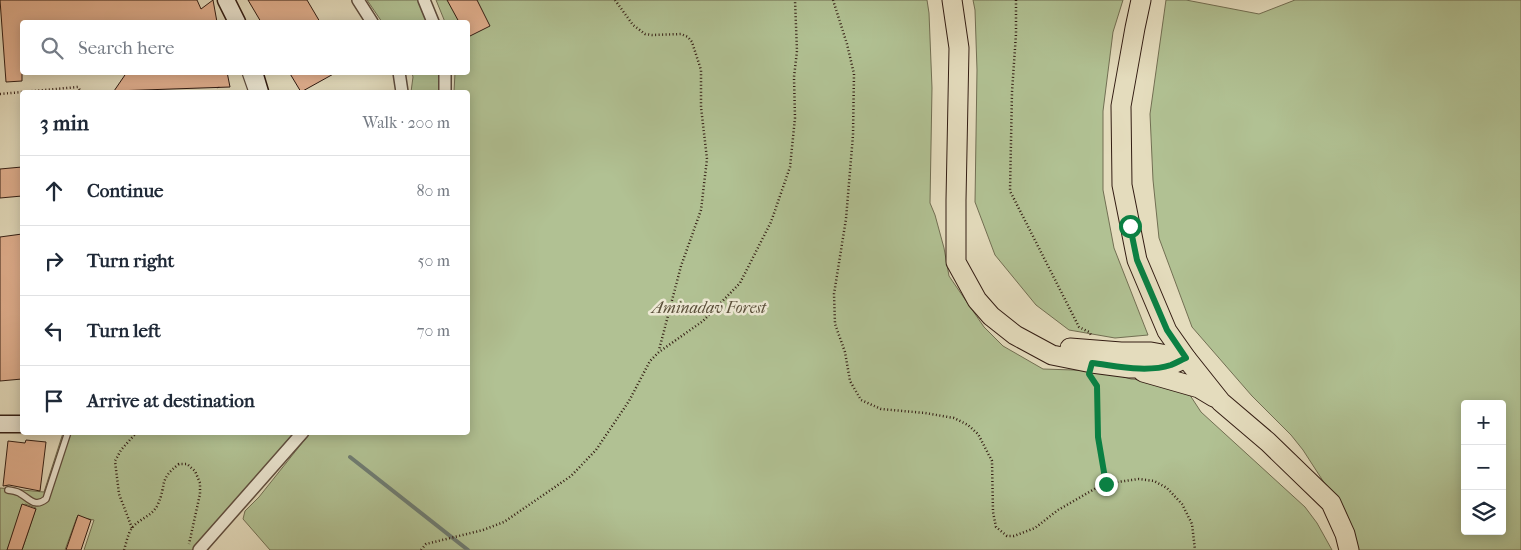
<!DOCTYPE html>
<html lang="en">
<head>
<meta charset="utf-8">
<style>
	:root { --surface:#fff; --page:#f2f2f3; --text:#1f2937; --muted:#747a83; --line:#e0e1e3 }
	body { margin:0; font-family:"IM FELL French Canon",serif; background:var(--page); color:var(--text) }
	.controls { position:absolute; right:15px; bottom:15px; display:grid; overflow:hidden; border-radius:5px; box-shadow:0 2px 12px #0003 }
	.controls button { width:45px; height:45px; display:grid; place-items:center; padding:0; border:0; border-bottom:1px solid var(--line); background:var(--surface); color:var(--text); font:25px sans-serif }
	.stop { position:absolute; width:15px; height:15px; margin:-11px; border:4px solid #0b8043; border-radius:50%; background:#fff }
	.stop.end { background:#0b8043; border-color:#fff; box-shadow:0 1px 5px #0008 }
	.list { margin:0; padding:0; list-style:none }
	h2 { display:flex; justify-content:space-between; align-items:center; height:65px; margin:0; padding:0 20px; font-size:21px }
	h2 small { font-size:16px; font-weight:400; color:var(--muted) }
	.list li { display:grid; grid-template-columns:32px 1fr auto; gap:15px; align-items:center; box-sizing:border-box; height:70px; padding:0 20px; border-top:1px solid var(--line) }
	.list b { display:block; font-size:19px; white-space:nowrap }
	.list em { font-size:16px; font-style:normal; color:var(--muted) }
	.icon { flex:none; width:28px; height:28px; fill:none; stroke:currentColor; stroke-width:2; stroke-linecap:round; stroke-linejoin:round }
	.map { position:relative; flex:none; width:1521px; height:550px; overflow:hidden }
	.search { position:absolute; background:var(--surface); box-shadow:0 2px 12px #0003; left:20px; top:20px; width:450px; height:55px; display:flex; align-items:center; gap:12px; box-sizing:border-box; padding:0 18px; border-radius:5px; color:var(--muted); font-size:19px }
	.panel { position:absolute; background:var(--surface); box-shadow:0 2px 12px #0003; left:20px; top:90px; width:450px; height:345px; border-radius:5px }
	.map>svg:first-child { display:block }
</style>
</head>
<body>
<div class="map">
<svg width="1521" height="550" viewBox="0 0 1521 550">
	<rect width="100%" height="100%" fill="#e4dcbd"/>
	<filter id="stains"><feTurbulence type="fractalNoise" baseFrequency=".004" numOctaves="4"/><feColorMatrix values="0 0 0 0 .2 0 0 0 0 .09 0 0 0 0 .02 0 0 0 .5 -.17"/></filter>
	<radialGradient id="worn" r=".72"><stop offset=".6" stop-color="#630" stop-opacity="0"/><stop offset="1" stop-color="#630" stop-opacity=".3"/></radialGradient>
	<g fill="#b1c193" stroke="#726f53" fill-rule="evenodd">
		<polygon points="367,0 420,0 429,22 382,22"/>
		<polygon points="436,0 927,0 929,13 932,88 930,203 935,215 944,248 949,276 984,327 1003,346 1043,369 1104,371 1131,379 1182,383 1201,412 1305,507 1317,523 1332,550 270,550 243,519 245,511 259,497 310,433 468,432 468,92 454,92 455,73 468,72 468,22 445,22"/>
		<polygon points="973,0 1123,0 1113,32 1103,111 1103,190 1114,248 1148,335 1115,338 1069,330 1036,305 995,255 975,202 977,70 975,10"/>
		<path d="M1166,0h20l73,14 36,-14h226v550h-164l-12,-35 -42,-65 -12,-15 -39,-39 -60,-69 -33,-89 -6,-58 -3,-66zM1465,404h37v127h-37z"/>
		<polygon points="412,73 441,73 442,92 411,92 413,77"/>
		<polygon points="63,433 296,433 194,550 84,550 94,520 77,517 65,550 22,550 36,508 25,504 7,550 0,550 0,488 44,492"/>
	</g>
	<g fill="none" stroke-linecap="round" stroke-linejoin="round">
		<polyline stroke="#6e7c72" stroke-width="4" points="350,457 468,550"/>
	</g>
	<g fill="#e2b08f" stroke="#331d13">
		<polygon points="0,0 197,0 201,9 213,0 217,22 22,22 22,81 6,82"/>
		<polygon points="248,0 307,0 320,22 261,22"/>
		<polygon points="447,0 477,0 490,26 468,37 468,22 459,22"/>
		<polygon points="127,72 227,72 230,87 114,91"/>
		<polygon points="289,72 337,72 301,92"/>
		<polygon points="22,167 22,196 0,198 0,169"/>
		<polygon points="22,234 22,379 0,381 0,237"/>
		<polygon points="26,440 46,442 40,491 9,485 3,486 8,441 25,443"/>
		<polygon points="22,504 36,509 22,550 7,550"/>
		<polygon points="78,515 91,520 81,550 66,550"/>
	</g>
	<g fill="none" stroke-linecap="round" stroke-linejoin="round">
		<defs>
			<g id="lane">
				<polyline points="245,72 252,92"/>
				<path d="M8,490c5,1 9,1 13,4 9,5 14,14 25,5l22,-67"/>
			</g>
			<g id="street">
				<polyline points="358,0 372,22"/>
				<polyline points="424,0 433,22"/>
				<polyline points="399,72 402,92"/>
				<polyline points="445,72 445,92"/>
				<polyline points="199,550 303,432"/>
			</g>
			<g id="secondary">
				<polyline points="226,0 237,22"/>
				<polyline points="254,72 260,92"/>
				<polyline points="0,424 22,424"/>
			</g>
			<g id="primary">
				<polyline points="952,0 959,48 956,200 956,262 977,300 991,316 1015,335 1052,355 1092,363 1130,368 1152,368 1171,365 1186,358"/>
				<polyline points="1141,0 1135,28 1121,106 1122,185 1137,260 1167,331 1186,358 1221,402 1268,442 1331,503 1345,534 1349,550"/>
				<polyline points="1070,348 1121,352 1151,352 1184,358"/>
				<polyline points="1143,372 1199,388 1214,397"/>
			</g>
		</defs>
		<use href="#lane" stroke="#5f4d3e" stroke-width="8"/>
		<use href="#street" stroke="#5f4d3e" stroke-width="14"/>
		<use href="#secondary" stroke="#331d13" stroke-width="19"/>
		<use href="#primary" stroke="#331d13" stroke-width="21"/>
		<g stroke="#331d13" stroke-width="2.5" stroke-dasharray="1 2.5" stroke-linecap="butt">
			<polyline points="615,0 633,25 645,34 652,35 681,34 688,37 692,42 701,70 701,107 707,159 701,210 681,266 659,350"/>
			<polyline points="833,0 847,44 854,74 853,135 846,219 834,294 835,324 845,352 850,381 861,400 881,409 925,413 954,418 968,425 978,434 992,461 993,512 996,527 1007,536 1014,536 1035,528 1058,510 1103,484 1139,479 1154,481 1167,488 1182,504 1192,524 1195,550"/>
			<polyline points="1016,0 1016,34 1012,92 1010,191 1079,327 1089,332 1091,335"/>
			<polyline points="218,87 219,92"/>
			<polyline points="132,91 132,92"/>
			<polyline points="0,94 78,87 81,92"/>
			<polyline points="1092,379 1097,386 1098,437 1106,483"/>
			<polyline points="132,528 119,494 115,461 121,450 137,432"/>
			<path d="M124,550c2,-6 4,-17 8,-22 8,-10 21,-12 26,-24 9,-20 0,-24 21,-40h8l8,7 5,12v11l-11,50"/>
			<polyline points="421,550 426,544 483,530 504,522 571,476 596,450 629,401 650,361 659,352 703,321 740,283 771,222 790,167 795,118 794,77 797,51 795,0"/>
		</g>
		<use href="#lane" stroke="#ede8d4" stroke-width="5.5"/>
		<use href="#street" stroke="#ede8d4" stroke-width="11"/>
		<use href="#secondary" stroke="#ede8d4" stroke-width="16"/>
		<use href="#primary" stroke="#e4dcbd" stroke-width="19"/>
	</g>
	<g fill="none" stroke-linecap="round" stroke-linejoin="round">
		<path stroke="#0b8043" stroke-width="6" d="M1106,484l-8,-47 -1,-51 -8,-12 3,-11c25,3 54,10 79,2 5,-2 10,-5 15,-7l-19,-28 -30,-70 -7,-34"/>
	</g>
	<g text-anchor="middle" dominant-baseline="central" stroke-width="5" stroke-linejoin="round" paint-order="stroke">
		<g font-size="16" font-style="italic" fill="#594e39" stroke="#ede8d4">
			<text x="709" y="307">Aminadav Forest</text>
		</g>
	</g>
	<rect width="100%" height="100%" filter="url(#stains)"/>
	<rect width="100%" height="100%" fill="url(#worn)"/>
</svg>
<div class="controls">
<button>+</button>
<button>−</button>
<button><svg class="icon" aria-label="layers" viewBox="0 0 24 24"><path d="M12 4l9 5-9 5-9-5zM3 14l9 5 9-5"/></svg></button>
</div>
<div class="stop" style="left:1130px;top:226px"></div>
<div class="stop end" style="left:1106px;top:484px"></div>
<div class="search"><svg class="icon" aria-label="search" viewBox="0 0 24 24"><circle cx="10" cy="10" r="6"/><path d="M15 15l6 6"/></svg>Search here</div>
<section class="panel">
<h2>3 min<small>Walk · 200 m</small></h2>
<ul class="list">
<li><svg class="icon" aria-label="ahead" viewBox="0 0 24 24"><path d="M12 20V5M6 11l6-6 6 6"/></svg><div><b>Continue</b></div><em>80 m</em></li>
<li><svg class="icon" aria-label="right" viewBox="0 0 24 24"><path d="M7 20v-9h11M14 6l5 5-5 5"/></svg><div><b>Turn right</b></div><em>50 m</em></li>
<li><svg class="icon" aria-label="left" viewBox="0 0 24 24"><path d="M17 20v-9H6M10 6l-5 5 5 5"/></svg><div><b>Turn left</b></div><em>70 m</em></li>
<li><svg class="icon" aria-label="arrive" viewBox="0 0 24 24"><path d="M6 21V4h12l-3 4 3 4H6"/></svg><div><b>Arrive at destination</b></div></li>
</ul>
</section>
</div>
</body>
</html>
